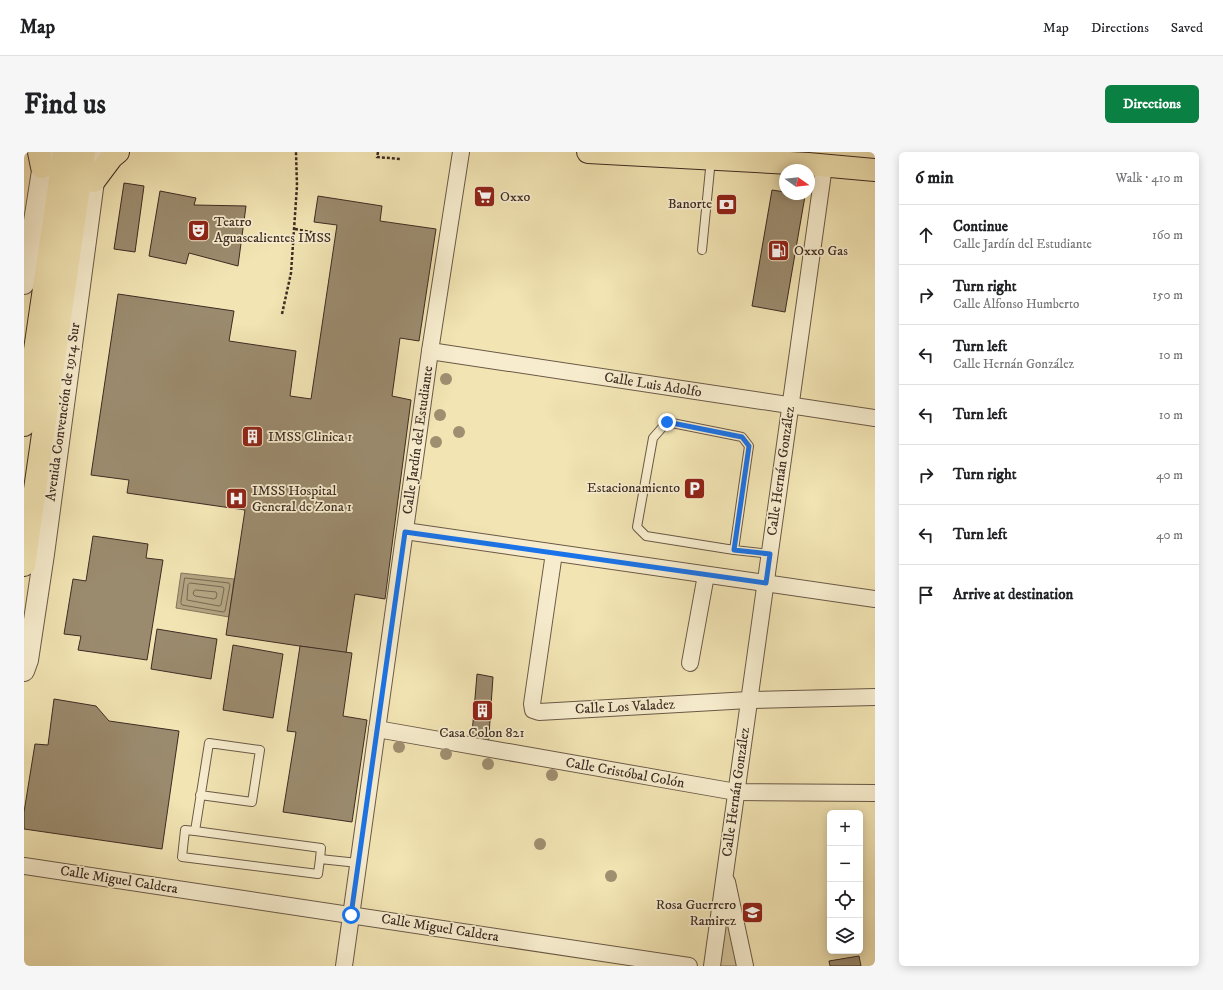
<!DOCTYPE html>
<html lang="en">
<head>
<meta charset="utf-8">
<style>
	:root { --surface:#fff; --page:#f6f6f6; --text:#202124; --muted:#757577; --line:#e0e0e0; --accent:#0b8043 }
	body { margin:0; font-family:"IM FELL DW Pica",serif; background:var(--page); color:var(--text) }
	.controls { position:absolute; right:12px; bottom:12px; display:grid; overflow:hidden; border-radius:6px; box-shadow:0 2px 10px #0003 }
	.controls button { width:36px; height:36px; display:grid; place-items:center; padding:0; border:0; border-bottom:1px solid var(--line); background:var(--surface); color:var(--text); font:20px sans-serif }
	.compass { position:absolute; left:755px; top:12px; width:36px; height:36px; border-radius:50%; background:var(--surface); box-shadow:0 2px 10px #0003; rotate:104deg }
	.stop { position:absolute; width:12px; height:12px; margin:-9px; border:3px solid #1a73e8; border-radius:50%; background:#fff }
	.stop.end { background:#1a73e8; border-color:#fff; box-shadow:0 1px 4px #0008 }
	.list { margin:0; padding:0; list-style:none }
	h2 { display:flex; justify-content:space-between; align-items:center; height:52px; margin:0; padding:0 16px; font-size:17px }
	h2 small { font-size:13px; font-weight:400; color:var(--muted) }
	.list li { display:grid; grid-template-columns:26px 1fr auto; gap:12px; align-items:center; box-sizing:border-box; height:60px; padding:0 16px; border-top:1px solid var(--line) }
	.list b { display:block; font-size:15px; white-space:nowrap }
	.list p { margin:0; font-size:13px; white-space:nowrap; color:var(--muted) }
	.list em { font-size:13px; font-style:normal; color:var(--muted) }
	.icon { flex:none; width:22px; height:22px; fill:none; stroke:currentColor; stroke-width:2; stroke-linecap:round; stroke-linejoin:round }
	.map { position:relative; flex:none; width:851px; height:814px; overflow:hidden; border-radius:6px }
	header { display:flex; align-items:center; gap:24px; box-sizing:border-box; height:56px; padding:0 20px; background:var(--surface); border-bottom:1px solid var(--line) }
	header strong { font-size:19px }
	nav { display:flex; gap:22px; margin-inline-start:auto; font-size:14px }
	.intro { display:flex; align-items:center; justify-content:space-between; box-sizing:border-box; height:96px; padding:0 24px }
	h1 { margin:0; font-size:28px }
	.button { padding:10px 18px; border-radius:6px; background:var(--accent); color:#fff; font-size:14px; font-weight:700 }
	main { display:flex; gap:24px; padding:0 24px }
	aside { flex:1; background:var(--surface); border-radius:6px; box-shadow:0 2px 10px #0003 }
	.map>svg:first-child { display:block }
</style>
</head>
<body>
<header>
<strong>Map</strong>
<nav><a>Map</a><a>Directions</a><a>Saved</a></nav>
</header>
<div class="intro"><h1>Find us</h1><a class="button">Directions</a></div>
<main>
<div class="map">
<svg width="851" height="814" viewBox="0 0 851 814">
	<rect width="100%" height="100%" fill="#f2e4b3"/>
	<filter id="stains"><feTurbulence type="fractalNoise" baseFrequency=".005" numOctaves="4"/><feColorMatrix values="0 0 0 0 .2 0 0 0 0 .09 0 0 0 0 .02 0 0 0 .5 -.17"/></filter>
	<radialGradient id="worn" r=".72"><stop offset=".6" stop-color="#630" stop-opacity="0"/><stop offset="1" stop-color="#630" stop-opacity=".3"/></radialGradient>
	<polygon fill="#d3c59b" stroke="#88785f" points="701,728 715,814 690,814"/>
	<polygon fill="#b4a582" stroke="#84745c" points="157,421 210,427 205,465 152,456"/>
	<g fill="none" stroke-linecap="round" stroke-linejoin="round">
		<g stroke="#786852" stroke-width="1">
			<polygon points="161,426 205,431 206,433 201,459 199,460 158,453 157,451"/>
			<polygon points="166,431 199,435 200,437 197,453 195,454 163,448 163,447 164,433"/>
			<polygon points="172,438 192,440 193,442 192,446 190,447 171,444 169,442 170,439"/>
		</g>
	</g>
	<g fill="#9b8b6e" stroke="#3d2b23">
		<polygon points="100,31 120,34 111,100 90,97"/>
		<polygon points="748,38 761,40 761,42 781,44 761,160 728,154"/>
		<polygon points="136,39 172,46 170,53 222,54 214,114 165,101 162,112 125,104"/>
		<polygon points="294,44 358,54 356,69 412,77 395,189 376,186 368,244 387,248 361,447 331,442 322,501 202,483 221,358 103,341 105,328 67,323 94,142 210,159 205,189 272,199 266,244 287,247 313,73 290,70"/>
		<polygon points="69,384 124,392 122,406 139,408 123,508 54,498 57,484 40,482 49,427 62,429"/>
		<polygon points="133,477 193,487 187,527 127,517"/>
		<polygon points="209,493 259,502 249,566 199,558"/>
		<polygon points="276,494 328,501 319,564 343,568 328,670 259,660 272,580 263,579"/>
		<polygon points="453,522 469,525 464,597 447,594"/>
		<polygon points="30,547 72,554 85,569 155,579 138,697 0,677 0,660 11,592 24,593"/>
		<polygon points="835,804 837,814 806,814 805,809"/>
	</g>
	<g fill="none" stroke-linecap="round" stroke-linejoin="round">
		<defs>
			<g id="service">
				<polyline points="678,98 687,7"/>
				<polyline points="710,398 725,294 718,285 643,270 629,286 613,375 622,384 710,398 746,402"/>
				<polyline points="176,643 228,650 236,598 185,591 171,679 161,678 158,705 294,722 296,707 334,711"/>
				<polyline points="171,679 297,696 296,707"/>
			</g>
			<g id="minor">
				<polyline points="406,199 851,266"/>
				<polyline points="381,379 851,447"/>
				<polyline points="530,401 508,552 509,558 515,560 725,548 851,545"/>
				<polyline points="666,511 682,423"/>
				<polyline points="353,577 712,640 851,641"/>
				<polyline points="0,714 665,814"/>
				<polyline points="703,730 721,814"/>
				<polyline points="320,814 406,199 437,0"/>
				<polyline points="688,814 800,14"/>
			</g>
			<g id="tertiary">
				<polyline points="0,132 21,0"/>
				<polyline points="0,519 4,508 20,402 70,29 77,0"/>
			</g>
			<g id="primary">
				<polyline points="15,0 18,15"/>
				<polyline points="564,0 784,12 851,18"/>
				<polyline points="70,29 88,5 94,0"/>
				<polyline points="0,273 40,0"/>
				<polyline points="0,413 60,0"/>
			</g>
		</defs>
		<use href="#service" stroke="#6a5947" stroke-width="10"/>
		<use href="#minor" stroke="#6a5947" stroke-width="18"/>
		<use href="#tertiary" stroke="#6a5947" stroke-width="22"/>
		<use href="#primary" stroke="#3d2b23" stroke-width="24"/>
		<g stroke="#3d2b23" stroke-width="2.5" stroke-dasharray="3 2" stroke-linecap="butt">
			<polyline points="354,0 353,5 376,7"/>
			<polyline points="271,77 302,83"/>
			<polyline points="258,162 267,121 273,34 272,0"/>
		</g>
		<use href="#service" stroke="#f7edce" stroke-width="8"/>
		<use href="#minor" stroke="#f7edce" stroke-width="16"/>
		<use href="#tertiary" stroke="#f7edce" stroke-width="20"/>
		<use href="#primary" stroke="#f2e4b3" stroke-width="22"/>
	</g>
	<g fill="#9f8f71">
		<circle cx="422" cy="227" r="6"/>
		<circle cx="416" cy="263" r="6"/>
		<circle cx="435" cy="280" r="6"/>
		<circle cx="412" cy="290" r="6"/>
		<circle cx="375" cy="595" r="6"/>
		<circle cx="422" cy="602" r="6"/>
		<circle cx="464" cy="612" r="6"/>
		<circle cx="528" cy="623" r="6"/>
		<circle cx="516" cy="692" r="6"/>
		<circle cx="587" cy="724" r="6"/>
	</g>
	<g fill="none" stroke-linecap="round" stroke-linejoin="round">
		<polyline stroke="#1a73e8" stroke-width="5" points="327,763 381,380 742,431 746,402 710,398 725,294 718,285 643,270"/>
	</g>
	<defs>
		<symbol id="supermarket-square" viewBox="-11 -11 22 22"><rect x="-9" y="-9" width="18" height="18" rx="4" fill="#8f2418" stroke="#f7edce"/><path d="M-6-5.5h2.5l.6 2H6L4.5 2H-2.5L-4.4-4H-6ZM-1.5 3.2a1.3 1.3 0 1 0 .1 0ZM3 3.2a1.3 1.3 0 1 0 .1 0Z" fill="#fff"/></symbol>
		<symbol id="bank-square" viewBox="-11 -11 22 22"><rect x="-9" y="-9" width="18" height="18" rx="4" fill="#8f2418" stroke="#f7edce"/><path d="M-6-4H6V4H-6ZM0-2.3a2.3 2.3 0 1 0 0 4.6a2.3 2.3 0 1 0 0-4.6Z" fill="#fff"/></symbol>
		<symbol id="theatre-square" viewBox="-11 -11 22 22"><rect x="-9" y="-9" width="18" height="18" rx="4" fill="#8f2418" stroke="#f7edce"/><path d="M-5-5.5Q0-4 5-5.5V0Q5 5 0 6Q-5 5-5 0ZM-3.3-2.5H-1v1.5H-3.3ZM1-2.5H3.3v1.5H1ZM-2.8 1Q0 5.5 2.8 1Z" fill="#fff"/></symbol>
		<symbol id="fuel-square" viewBox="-11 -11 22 22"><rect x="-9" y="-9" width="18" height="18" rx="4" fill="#8f2418" stroke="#f7edce"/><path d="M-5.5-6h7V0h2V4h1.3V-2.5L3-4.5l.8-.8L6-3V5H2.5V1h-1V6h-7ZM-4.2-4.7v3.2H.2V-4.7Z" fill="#fff"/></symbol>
		<symbol id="building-square" viewBox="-11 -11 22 22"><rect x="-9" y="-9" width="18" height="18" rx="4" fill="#8f2418" stroke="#f7edce"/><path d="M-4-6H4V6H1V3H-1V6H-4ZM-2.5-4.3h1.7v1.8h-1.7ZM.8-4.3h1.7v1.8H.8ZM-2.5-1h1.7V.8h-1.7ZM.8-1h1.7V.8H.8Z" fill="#fff"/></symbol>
		<symbol id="parking-square" viewBox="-11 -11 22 22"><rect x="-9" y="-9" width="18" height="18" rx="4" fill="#8f2418" stroke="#f7edce"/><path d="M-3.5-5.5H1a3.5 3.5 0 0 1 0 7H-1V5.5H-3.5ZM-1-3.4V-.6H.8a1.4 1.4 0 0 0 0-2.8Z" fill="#fff"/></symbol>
		<symbol id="hospital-square" viewBox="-11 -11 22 22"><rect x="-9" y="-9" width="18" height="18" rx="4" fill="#8f2418" stroke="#f7edce"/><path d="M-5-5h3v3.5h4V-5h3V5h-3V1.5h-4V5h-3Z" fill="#fff"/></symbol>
		<symbol id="school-square" viewBox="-11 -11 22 22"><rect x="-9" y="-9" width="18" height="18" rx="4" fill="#8f2418" stroke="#f7edce"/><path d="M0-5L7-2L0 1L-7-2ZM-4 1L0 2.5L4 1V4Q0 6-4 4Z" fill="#fff"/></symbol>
	</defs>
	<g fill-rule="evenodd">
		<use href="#supermarket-square" x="448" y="32" width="25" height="25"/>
		<use href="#bank-square" x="690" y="40" width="25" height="25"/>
		<use href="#theatre-square" x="162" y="66" width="25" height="25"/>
		<use href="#fuel-square" x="742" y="86" width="25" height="25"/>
		<use href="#building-square" x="216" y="272" width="25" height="25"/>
		<use href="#parking-square" x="658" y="324" width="25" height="25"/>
		<use href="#hospital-square" x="200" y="334" width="25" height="25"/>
		<use href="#building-square" x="446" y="546" width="25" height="25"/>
		<use href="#school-square" x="716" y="748" width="25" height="25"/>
	</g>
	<g text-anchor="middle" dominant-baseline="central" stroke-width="3.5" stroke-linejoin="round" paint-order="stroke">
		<g font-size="14" fill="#3d2b23" stroke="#f7edce" text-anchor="start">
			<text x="476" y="45">Oxxo</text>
			<text x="688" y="52" text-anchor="end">Banorte</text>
			<text x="190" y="70">Teatro<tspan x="190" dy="16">Aguascalientes IMSS</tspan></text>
			<text x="770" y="99">Oxxo Gas</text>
			<text x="244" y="285">IMSS Clinica 1</text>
			<text x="656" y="336" text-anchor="end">Estacionamiento</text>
			<text x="228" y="339">IMSS Hospital<tspan x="228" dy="16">General de Zona 1</tspan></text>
			<text x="458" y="581" text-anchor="middle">Casa Colon 821</text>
			<text x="712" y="753" text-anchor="end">Rosa Guerrero<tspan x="712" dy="16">Ramirez</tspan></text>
		</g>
		<g font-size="14" fill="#3d2b23" stroke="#f7edce">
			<text transform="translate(629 233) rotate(9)">Calle Luis Adolfo</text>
			<text transform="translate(39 260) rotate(-82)">Avenida Convención de 1914 Sur</text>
			<text transform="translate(394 288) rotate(-82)">Calle Jardín del Estudiante</text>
			<text transform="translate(757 319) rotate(-82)">Calle Hernán González</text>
			<text transform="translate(601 555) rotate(-3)">Calle Los Valadez</text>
			<text transform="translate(601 621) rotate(10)">Calle Cristóbal Colón</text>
			<text transform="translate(712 640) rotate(-82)">Calle Hernán González</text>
			<text transform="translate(95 728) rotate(9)">Calle Miguel Caldera</text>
			<text transform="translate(416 776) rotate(9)">Calle Miguel Caldera</text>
		</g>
	</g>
	<rect width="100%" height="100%" filter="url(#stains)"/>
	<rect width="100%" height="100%" fill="url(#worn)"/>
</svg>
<div class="controls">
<button>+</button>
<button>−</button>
<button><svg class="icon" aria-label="locate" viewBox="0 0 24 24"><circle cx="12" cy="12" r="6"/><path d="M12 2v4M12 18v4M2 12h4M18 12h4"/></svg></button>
<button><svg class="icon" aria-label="layers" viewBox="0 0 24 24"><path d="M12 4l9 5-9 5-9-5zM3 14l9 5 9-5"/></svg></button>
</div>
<svg class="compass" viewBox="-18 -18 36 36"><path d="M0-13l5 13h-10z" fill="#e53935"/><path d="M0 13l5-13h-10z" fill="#757577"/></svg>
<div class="stop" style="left:327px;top:763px"></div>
<div class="stop end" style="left:643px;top:270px"></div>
</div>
<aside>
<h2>6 min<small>Walk · 410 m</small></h2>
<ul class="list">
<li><svg class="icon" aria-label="ahead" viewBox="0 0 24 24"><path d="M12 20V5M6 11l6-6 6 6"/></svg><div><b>Continue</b><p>Calle Jardín del Estudiante</p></div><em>160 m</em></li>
<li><svg class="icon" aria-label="right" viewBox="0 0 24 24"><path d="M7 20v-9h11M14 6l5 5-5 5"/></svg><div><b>Turn right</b><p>Calle Alfonso Humberto</p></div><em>150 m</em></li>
<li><svg class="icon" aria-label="left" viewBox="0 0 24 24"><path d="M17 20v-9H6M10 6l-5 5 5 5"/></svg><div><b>Turn left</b><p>Calle Hernán González</p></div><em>10 m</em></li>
<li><svg class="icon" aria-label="left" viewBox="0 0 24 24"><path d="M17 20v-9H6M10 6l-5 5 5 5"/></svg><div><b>Turn left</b></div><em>10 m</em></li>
<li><svg class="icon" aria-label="right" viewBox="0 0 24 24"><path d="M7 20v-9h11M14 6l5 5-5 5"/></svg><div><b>Turn right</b></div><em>40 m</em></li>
<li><svg class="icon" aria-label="left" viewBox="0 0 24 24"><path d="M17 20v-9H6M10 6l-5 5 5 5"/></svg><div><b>Turn left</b></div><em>40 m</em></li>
<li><svg class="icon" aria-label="arrive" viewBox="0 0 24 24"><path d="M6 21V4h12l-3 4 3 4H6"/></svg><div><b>Arrive at destination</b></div></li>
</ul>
</aside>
</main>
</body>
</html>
